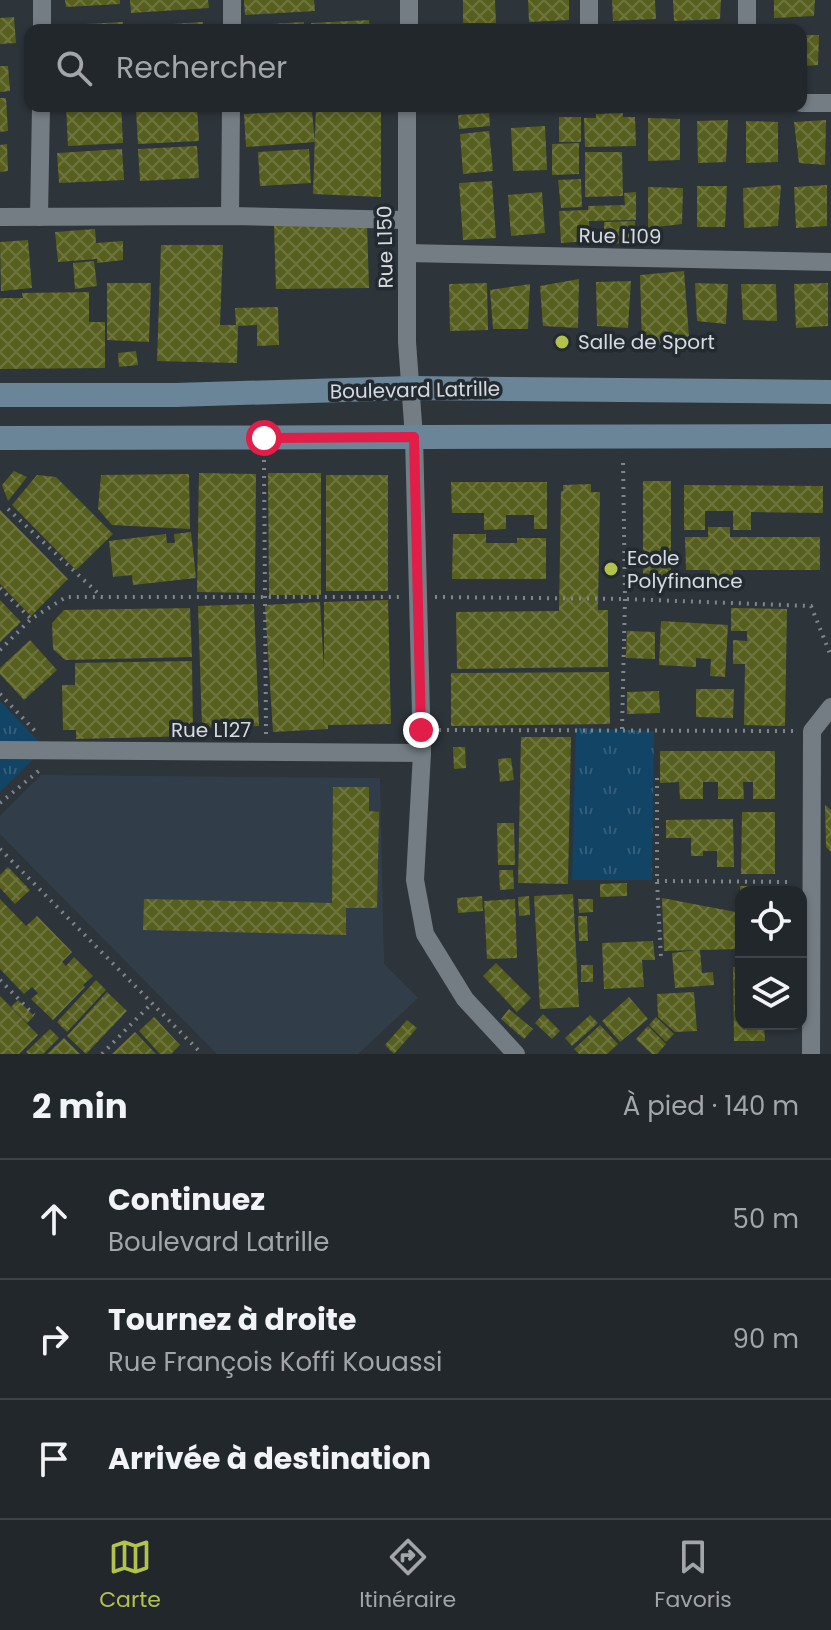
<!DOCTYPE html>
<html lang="fr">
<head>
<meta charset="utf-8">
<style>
	:root { --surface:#22272c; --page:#2a2f34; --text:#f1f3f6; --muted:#a2a5a9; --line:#3f4448; --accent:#b2c34c }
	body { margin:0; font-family:Poppins,sans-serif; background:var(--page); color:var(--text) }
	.controls { position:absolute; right:24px; bottom:24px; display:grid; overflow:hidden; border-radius:16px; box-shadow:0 2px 6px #0004 }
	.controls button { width:72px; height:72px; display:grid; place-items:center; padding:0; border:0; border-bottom:2px solid var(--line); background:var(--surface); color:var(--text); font:40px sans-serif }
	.stop { position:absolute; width:24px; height:24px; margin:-18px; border:6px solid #e11d48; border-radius:50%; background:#fff }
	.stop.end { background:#e11d48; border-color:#fff; box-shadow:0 2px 8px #0008 }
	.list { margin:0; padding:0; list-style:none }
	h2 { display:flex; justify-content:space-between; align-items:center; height:104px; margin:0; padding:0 32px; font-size:34px }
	h2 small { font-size:26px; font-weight:400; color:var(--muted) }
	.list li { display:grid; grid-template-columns:52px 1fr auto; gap:24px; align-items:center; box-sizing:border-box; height:120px; padding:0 32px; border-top:2px solid var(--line) }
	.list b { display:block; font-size:30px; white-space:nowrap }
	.list p { margin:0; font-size:26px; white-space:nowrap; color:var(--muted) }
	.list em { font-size:26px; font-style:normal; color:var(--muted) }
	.icon { flex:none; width:44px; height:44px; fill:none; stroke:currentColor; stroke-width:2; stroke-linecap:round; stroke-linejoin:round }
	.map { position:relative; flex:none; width:831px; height:1054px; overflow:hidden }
	.search { position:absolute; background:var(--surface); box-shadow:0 2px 6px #0004; left:24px; right:24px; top:24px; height:88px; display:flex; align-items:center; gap:20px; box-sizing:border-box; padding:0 28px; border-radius:16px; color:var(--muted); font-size:30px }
	.sheet { height:464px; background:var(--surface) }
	nav { display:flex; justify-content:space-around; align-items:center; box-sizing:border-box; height:112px; border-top:2px solid var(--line); background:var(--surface); font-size:22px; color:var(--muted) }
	nav a { display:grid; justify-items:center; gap:4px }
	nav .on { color:var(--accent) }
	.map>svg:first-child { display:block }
</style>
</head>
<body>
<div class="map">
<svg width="831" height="1054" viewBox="0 0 831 1054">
	<defs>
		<pattern id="grass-tufts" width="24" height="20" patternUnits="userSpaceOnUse" patternTransform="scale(2)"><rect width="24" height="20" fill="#114465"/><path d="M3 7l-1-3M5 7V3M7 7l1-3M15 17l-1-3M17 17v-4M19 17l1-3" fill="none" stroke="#335e7b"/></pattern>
		<pattern id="building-cross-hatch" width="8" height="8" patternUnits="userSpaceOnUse" patternTransform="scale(2)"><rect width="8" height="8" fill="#575f1e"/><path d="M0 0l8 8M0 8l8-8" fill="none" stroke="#6e753e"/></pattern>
	</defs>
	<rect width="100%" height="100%" fill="#2d343a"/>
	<polygon fill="#313e49" points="41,775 380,778 384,964 418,998 358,1054 217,1054 0,834 0,816"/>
	<g fill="url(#grass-tufts)">
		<polygon points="0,701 45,748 0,792"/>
		<polygon points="576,728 654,731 652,880 572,880"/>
	</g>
	<g fill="url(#building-cross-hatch)">
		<polygon points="65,0 120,0 120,4 66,7"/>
		<polygon points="130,0 208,0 209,8 131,13"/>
		<polygon points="244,0 314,0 315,11 245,15"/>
		<polygon points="463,0 495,0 496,23 463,23"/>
		<polygon points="528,0 569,0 569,20 529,22"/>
		<polygon points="612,0 655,0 656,19 613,21"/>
		<polygon points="673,0 721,0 720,19 674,21"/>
		<polygon points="774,0 815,0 814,16 774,18"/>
		<polygon points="14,17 16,43 0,44 0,18"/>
		<polygon points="369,20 370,30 312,30 311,23"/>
		<polygon points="123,22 123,30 67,30 67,25"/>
		<polygon points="203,22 203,30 126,30 125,27"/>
		<polygon points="304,22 304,30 255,30 255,25"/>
		<polygon points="801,35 819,35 818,65 801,66"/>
		<polygon points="0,66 8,66 10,91 0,92"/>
		<polygon points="0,98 6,98 8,131 0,132"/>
		<polygon points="66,106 121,106 123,143 68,146"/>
		<polygon points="197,106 199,141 138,144 136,110"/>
		<polygon points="316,106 381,106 381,197 313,194"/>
		<polygon points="312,111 315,142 246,147 244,114"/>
		<polygon points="489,113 490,126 459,129 458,115"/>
		<polygon points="623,113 623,117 635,117 636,146 585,147 584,118 596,118 596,114"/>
		<rect x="559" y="117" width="22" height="25"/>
		<polygon points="648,118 680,119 680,160 648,161"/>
		<polygon points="728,120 726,162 698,163 697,121"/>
		<polygon points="826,120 825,165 799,163 794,122"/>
		<polygon points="746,121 778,122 778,162 746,163"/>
		<polygon points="545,126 547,170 513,171 511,128"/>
		<polygon points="489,131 493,171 463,174 460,134"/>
		<polygon points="579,143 579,174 552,175 552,144"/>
		<polygon points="7,144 8,171 0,172 0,145"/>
		<polygon points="197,146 199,178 140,181 138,149"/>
		<polygon points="122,149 124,180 59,183 57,153"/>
		<polygon points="309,149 311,183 260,186 258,152"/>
		<polygon points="585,152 622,152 623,196 585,197"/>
		<polygon points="581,179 582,207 561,208 558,180"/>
		<polygon points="492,181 496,238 463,240 459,183"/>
		<polygon points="781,185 778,226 744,228 743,188"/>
		<polygon points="827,185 827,226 796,228 794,187"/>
		<polygon points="697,186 727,186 725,227 697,227"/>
		<polygon points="648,187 683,188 682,224 648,228"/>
		<polygon points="542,192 545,233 511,236 508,195"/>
		<polygon points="636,192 636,220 589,221 590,241 561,243 559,211 588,210 588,206 625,205 624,193"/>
		<polygon points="635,221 636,243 604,244 604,222"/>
		<polygon points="367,224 369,288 276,289 274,226"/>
		<polygon points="95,229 96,243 123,241 123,260 97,263 97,259 58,262 55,232"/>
		<polygon points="28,240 32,288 1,291 0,242"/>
		<polygon points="161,245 223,245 220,325 236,325 235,308 278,307 279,345 257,346 257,325 238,326 237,363 157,361"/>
		<polygon points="94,261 97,286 75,289 73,263"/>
		<polygon points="684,271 690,350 668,352 667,345 642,346 640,275"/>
		<polygon points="579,279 578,328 543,326 540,286"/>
		<polygon points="631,281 628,328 597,326 596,282"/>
		<polygon points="107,283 151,283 149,342 107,340"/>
		<polygon points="487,283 488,330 450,331 449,284"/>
		<polygon points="695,283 728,284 726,324 697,321"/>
		<polygon points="828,283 828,326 796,328 794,284"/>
		<polygon points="530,284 528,329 493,329 490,290"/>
		<polygon points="741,284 776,284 777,321 743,320"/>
		<polygon points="89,292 89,322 105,322 105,368 0,369 0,298 23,298 22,293"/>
		<polygon points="136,351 138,365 119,367 118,353"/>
		<polygon points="14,471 27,477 8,501 2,485"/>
		<polygon points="199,473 256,474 255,593 197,592"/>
		<polygon points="268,473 321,473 321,595 269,595"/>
		<polygon points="189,474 190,529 112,525 98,509 101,475"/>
		<polygon points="37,475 56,477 113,534 76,570 12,505"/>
		<rect x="326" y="475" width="62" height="116"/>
		<rect x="643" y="481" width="28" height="108"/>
		<polygon points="451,482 547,482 547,529 534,529 534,515 506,515 506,529 484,530 484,513 452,513"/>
		<polygon points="591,484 591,492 600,492 598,610 608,610 608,667 457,669 456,612 559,611 561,491 563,491 563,485"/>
		<polygon points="684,485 823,486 823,513 751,512 751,530 733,530 733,511 705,511 705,530 684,530"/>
		<polygon points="0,510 68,579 31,616 0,584"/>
		<polygon points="708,527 730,527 730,537 820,537 820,570 733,570 733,582 710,582 710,570 686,570 685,537 708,537"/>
		<polygon points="191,532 196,578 133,585 132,575 113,577 109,541 166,534 167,543 175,543 174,534"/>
		<polygon points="453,534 486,534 486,543 517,543 517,538 546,538 546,579 452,579"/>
		<polygon points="0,600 21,622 0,642"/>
		<polygon points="388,600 391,724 328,725 328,729 273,732 265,605 320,602 324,670 324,602"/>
		<polygon points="254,604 259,726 202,728 198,606"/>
		<polygon points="190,608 192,657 65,660 53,649 52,623 64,610"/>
		<polygon points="731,608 787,609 785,726 744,725 745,664 733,664 733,640 747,641 747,631 731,631"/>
		<polygon points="661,621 728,625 725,677 710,676 711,659 696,658 696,667 659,665"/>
		<polygon points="627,631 655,632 655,659 626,658"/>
		<polygon points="30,640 57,670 24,700 0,674 0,668"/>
		<polygon points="192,661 193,736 76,739 76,730 63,730 62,685 75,685 75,663"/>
		<polygon points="609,672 610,724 451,726 451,673"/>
		<polygon points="696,689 734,689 733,718 696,717"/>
		<polygon points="659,691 660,713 627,714 627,692"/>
		<polygon points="521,737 571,737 568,884 518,883"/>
		<polygon points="453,747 465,747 466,768 454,769"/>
		<polygon points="660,751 775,751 775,799 753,799 753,782 743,782 744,799 718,799 718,782 703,782 703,799 680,799 679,782 660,783"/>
		<polygon points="511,758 514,780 500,782 498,759"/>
		<polygon points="333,787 369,787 369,811 379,812 377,908 346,908 346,935 143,930 144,899 332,903"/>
		<polygon points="825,805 831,810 831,852 826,847"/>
		<polygon points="742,812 775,812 775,874 741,874"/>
		<polygon points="733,819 734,867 717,867 717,851 703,851 703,856 691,856 691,838 666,838 666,820"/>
		<polygon points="497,823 514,823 515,865 498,865"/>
		<polygon points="8,867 30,890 15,904 0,888 0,875"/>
		<polygon points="499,870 513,870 514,889 500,890"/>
		<polygon points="627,883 627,896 600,897 600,884"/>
		<rect x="740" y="886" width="35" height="6"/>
		<polygon points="573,894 579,1007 540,1009 534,896"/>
		<polygon points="482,896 483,911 458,913 457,898"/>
		<polygon points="529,896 530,915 519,916 518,897"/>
		<polygon points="662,898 741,913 741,949 700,950 702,973 713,972 714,985 675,988 672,953 696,950 664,951"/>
		<polygon points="0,899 26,926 37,916 72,952 62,962 66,966 74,957 93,976 83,985 85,987 53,1020 31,999 38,993 32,987 24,994 0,969"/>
		<polygon points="515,899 517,958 487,959 484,901"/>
		<polygon points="578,899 593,899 593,912 579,913"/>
		<polygon points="578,916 587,916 588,941 579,941"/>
		<polygon points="653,941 655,960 642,960 644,987 604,989 602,943"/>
		<polygon points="496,963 531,998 517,1012 483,976"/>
		<rect x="581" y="965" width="12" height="17"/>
		<polygon points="733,967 741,967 741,1024 764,1024 765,1041 734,1041"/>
		<polygon points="96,980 106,990 67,1032 57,1022"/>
		<polygon points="107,992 127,1011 86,1054 67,1036"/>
		<polygon points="694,992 697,1031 675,1032 658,1017 657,994"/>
		<polygon points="0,996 38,1035 19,1054 0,1054"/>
		<polygon points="629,997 648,1019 620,1042 602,1021"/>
		<polygon points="18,1000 34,1016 27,1023 11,1007"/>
		<polygon points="509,1009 533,1029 524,1039 501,1019"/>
		<polygon points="543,1014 560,1031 552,1039 535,1023"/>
		<polygon points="590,1015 598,1023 572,1046 565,1038"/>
		<polygon points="154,1017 180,1045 171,1054 160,1054 139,1031"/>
		<polygon points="656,1017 674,1034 666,1042 649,1025"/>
		<polygon points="407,1020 417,1028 394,1054 385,1045"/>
		<polygon points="600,1025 618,1044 607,1054 579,1054 574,1049"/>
		<polygon points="648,1026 666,1044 657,1054 652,1054 636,1039"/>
		<polygon points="50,1029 59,1038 43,1054 28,1054 26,1052"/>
		<polygon points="135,1032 156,1054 112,1054"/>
		<polygon points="64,1038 80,1054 47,1054"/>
	</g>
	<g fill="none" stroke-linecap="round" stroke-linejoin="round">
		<g stroke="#7f858a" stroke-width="4" stroke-dasharray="2 6" stroke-linecap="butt">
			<polyline points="264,460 266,735"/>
			<polyline points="8,509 102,597"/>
			<polyline points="0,588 31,619"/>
			<polyline points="435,597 625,599 811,606 831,656"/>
			<polyline points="0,650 31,619 66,597 399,597"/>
			<polyline points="0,694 36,732"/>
			<polyline points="622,729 625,599 623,459"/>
			<polyline points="439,730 794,731"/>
			<polyline points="657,778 657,881 661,958"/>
			<polyline points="0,803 41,769"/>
			<polyline points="0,849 202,1054"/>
			<polyline points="657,881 793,882"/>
			<polyline points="0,980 34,1015"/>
			<polyline points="102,1054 152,1003"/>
		</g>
		<g stroke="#747d84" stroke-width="18">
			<polyline points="42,30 42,0"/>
			<polyline points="232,30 232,0"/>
			<polyline points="409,30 409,0"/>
			<polyline points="589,30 589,0"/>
			<polyline points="747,30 747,0"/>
			<polyline points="801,103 831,103"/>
			<polyline points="407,106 407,342 414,437 422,753 415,880 425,934 465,999 516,1054"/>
			<polyline points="230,216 231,106"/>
			<polyline points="0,217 230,216 406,220"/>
			<polyline points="39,217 41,106"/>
			<polyline points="407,253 831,262"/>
			<polyline points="0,750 422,753"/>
			<polyline points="811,1054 812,731 831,707"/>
		</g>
		<g stroke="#6a8498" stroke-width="24">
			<polyline points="0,395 175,395 410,388 831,392"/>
			<polyline points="0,438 831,436"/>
		</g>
	</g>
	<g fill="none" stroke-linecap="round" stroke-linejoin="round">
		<polyline stroke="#e11d48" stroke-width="10" points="264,438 414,437 421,730"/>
	</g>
	<g fill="#b2c34c" stroke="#232a30" stroke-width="3">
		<circle cx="562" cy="342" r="8"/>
		<circle cx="611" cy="569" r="8"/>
	</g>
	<g text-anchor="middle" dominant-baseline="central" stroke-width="7" stroke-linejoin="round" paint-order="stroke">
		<g font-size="20" fill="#d6dbdf" stroke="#232a30">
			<text transform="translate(620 236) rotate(1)">Rue L109</text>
			<text transform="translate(385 247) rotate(-91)">Rue L150</text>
			<text transform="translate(415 390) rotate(-1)">Boulevard Latrille</text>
			<text x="211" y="730">Rue L127</text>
		</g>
		<g font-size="20" fill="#d6dbdf" stroke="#232a30" text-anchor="start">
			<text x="578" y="342">Salle de Sport</text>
			<text x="627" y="558">Ecole<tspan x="627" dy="23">Polyfinance</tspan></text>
		</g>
	</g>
</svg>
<div class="controls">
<button><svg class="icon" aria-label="locate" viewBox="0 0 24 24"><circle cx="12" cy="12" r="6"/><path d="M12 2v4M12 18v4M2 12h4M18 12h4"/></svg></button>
<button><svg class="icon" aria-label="layers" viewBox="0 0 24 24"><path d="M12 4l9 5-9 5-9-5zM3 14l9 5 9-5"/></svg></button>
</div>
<div class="stop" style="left:264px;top:438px"></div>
<div class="stop end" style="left:421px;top:730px"></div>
<div class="search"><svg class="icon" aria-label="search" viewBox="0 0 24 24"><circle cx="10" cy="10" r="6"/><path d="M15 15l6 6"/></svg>Rechercher</div>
</div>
<section class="sheet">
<h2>2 min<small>À pied · 140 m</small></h2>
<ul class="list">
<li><svg class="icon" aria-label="ahead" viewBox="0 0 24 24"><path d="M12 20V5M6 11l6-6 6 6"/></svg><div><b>Continuez</b><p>Boulevard Latrille</p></div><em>50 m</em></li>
<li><svg class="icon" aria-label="right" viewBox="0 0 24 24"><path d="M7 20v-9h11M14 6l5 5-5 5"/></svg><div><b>Tournez à droite</b><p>Rue François Koffi Kouassi</p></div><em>90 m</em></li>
<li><svg class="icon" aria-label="arrive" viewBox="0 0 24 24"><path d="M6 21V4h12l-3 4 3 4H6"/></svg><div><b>Arrivée à destination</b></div></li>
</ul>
</section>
<nav>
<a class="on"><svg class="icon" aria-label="map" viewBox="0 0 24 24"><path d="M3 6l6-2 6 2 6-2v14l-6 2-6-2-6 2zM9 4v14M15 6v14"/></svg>Carte</a>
<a><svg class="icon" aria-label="directions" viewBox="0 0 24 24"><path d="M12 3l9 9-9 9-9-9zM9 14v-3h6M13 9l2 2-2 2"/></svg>Itinéraire</a>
<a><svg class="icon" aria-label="saved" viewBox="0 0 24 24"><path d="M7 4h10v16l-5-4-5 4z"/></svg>Favoris</a>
</nav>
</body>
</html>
